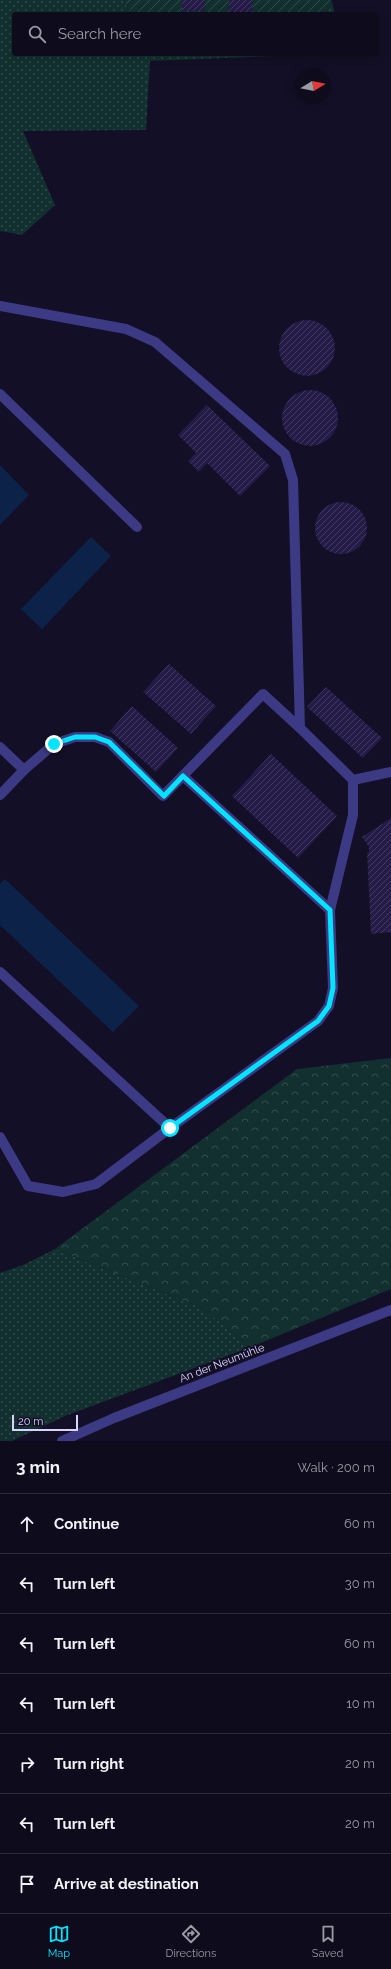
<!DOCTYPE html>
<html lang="en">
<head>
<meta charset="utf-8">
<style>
	:root { --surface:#0e0b1c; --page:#171425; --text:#f1f3f6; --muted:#9b9ba3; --line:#2e2b3b; --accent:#00e5ff }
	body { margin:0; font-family:Raleway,sans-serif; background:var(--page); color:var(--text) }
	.compass { position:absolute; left:295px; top:68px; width:36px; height:36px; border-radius:50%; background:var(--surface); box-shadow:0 2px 10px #0003; rotate:80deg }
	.scale { position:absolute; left:12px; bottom:10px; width:66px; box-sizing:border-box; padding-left:4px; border:2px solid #d9d4ff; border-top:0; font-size:11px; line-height:14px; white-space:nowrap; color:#d9d4ff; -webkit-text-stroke:3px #130f26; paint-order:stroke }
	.stop { position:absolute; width:12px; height:12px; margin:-9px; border:3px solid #00e5ff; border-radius:50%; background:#fff }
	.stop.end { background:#00e5ff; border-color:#fff; box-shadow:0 1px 4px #0008 }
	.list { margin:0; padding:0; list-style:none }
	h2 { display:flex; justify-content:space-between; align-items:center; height:52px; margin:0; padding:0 16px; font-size:17px }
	h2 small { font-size:13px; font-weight:400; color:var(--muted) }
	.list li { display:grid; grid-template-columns:26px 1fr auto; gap:12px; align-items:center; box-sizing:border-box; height:60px; padding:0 16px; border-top:1px solid var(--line) }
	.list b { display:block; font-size:15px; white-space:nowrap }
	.list em { font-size:13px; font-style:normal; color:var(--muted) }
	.icon { flex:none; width:22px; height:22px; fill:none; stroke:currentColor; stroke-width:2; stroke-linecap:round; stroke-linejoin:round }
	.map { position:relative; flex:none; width:391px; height:1441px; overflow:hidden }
	.search { position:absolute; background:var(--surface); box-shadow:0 2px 10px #0003; left:12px; right:12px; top:12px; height:44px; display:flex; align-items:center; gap:10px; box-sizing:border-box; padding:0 14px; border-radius:4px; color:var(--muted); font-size:15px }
	.sheet { height:472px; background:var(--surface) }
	nav { display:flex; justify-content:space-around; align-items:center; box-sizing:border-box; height:56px; border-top:1px solid var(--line); background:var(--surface); font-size:11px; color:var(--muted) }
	nav a { display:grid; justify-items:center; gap:2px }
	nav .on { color:var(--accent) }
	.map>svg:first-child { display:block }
</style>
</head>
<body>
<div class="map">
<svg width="391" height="1441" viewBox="0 0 391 1441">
	<defs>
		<pattern id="grass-dots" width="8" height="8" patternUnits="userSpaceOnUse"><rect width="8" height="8" fill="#12302f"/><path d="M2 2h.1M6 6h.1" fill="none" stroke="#344d4e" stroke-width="1.8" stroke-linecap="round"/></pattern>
		<pattern id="forest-crowns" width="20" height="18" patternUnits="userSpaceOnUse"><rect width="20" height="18" fill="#12302f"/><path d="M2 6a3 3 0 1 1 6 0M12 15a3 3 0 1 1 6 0" fill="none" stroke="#344d4e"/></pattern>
		<pattern id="garden-furrows" width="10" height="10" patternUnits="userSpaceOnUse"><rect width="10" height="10" fill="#12302f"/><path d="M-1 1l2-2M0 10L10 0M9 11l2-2" fill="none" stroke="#344d4e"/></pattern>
		<pattern id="building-hatch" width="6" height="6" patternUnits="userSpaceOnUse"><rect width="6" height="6" fill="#241b47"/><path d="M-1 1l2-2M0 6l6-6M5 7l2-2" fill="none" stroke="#433b63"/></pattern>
	</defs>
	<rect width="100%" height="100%" fill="#130f26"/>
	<g fill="url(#grass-dots)">
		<polygon points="0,0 124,0 130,14 14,14 14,54 325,54 150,61 146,130 23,131 55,205 22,235 0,231"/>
		<polygon points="332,2 335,14 325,14"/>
		<polygon points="55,1249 202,1308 251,1347 65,1416 12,1441 0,1441 0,1273 23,1265"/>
	</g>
	<polygon fill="url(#forest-crowns)" points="391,1058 391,1289 251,1347 202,1308 55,1249 297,1069"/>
	<polygon fill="url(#garden-furrows)" points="124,0 331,0 332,2 325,14 130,14"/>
	<g fill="#0c2248">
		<polygon points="0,465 29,495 0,525"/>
		<polygon points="91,537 111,556 42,629 21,609"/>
		<polygon points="5,879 139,1006 113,1032 0,925 0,884"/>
	</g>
	<g fill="url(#building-hatch)">
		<rect x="182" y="0" width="23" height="11"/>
		<polygon points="229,0 252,0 253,12 229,12"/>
		<circle cx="307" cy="348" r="28"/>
		<circle cx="310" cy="418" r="28"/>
		<polygon points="207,405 270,466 240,496 207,463 199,472 188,461 196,453 178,435"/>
		<circle cx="341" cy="528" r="26"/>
		<polygon points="169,664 216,706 191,734 143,692"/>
		<polygon points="326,687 382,738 363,758 307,707"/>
		<polygon points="132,706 178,748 156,772 110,731"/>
		<polygon points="271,754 337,816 298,858 232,796"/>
		<polygon points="391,818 391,932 371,934 367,852 369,852 369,847 362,837"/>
	</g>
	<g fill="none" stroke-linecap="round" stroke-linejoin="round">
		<g stroke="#3d3a85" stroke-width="10">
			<polyline points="0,306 126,329 155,342 285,454 293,480 300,728 353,780 391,772"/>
			<polyline points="0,394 137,527"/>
			<polyline points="0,747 24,770 54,744 75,737 95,737 109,742 163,796 263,694 300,728"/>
			<polyline points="183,776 330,910"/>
			<polyline points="0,795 24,770"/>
			<polyline points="0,972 170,1128 96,1184 63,1192 28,1186 0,1137"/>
			<polyline points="170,1128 318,1021 329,1006 333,988 330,910 353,815 353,780"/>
		</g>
		<polyline stroke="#3d3a85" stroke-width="10" points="62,1441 114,1418 391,1310"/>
	</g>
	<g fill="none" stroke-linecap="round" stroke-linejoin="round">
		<polyline stroke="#00e5ff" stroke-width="5" points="54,744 75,737 95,737 109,742 164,796 183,776 330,910 333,988 329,1006 318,1021 170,1128"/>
	</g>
	<g text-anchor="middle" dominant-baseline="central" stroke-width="3.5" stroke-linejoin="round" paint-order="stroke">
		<g font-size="11" fill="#d9d4ff" stroke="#130f26">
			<text transform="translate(222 1363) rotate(-21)">An der Neumühle</text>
		</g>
	</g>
</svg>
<svg class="compass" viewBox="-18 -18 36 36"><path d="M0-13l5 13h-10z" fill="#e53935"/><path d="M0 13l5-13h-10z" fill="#9b9ba3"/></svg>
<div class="scale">20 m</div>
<div class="stop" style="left:170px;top:1128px"></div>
<div class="stop end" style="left:54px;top:744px"></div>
<div class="search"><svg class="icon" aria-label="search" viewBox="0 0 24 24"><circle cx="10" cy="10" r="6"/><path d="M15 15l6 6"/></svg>Search here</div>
</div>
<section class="sheet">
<h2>3 min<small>Walk · 200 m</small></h2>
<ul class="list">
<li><svg class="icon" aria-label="ahead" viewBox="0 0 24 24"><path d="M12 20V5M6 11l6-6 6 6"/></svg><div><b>Continue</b></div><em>60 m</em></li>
<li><svg class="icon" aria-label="left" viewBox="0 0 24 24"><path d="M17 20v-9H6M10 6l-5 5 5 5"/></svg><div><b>Turn left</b></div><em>30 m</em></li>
<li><svg class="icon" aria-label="left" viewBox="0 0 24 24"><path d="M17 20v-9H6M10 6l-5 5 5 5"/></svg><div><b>Turn left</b></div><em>60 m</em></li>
<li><svg class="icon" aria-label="left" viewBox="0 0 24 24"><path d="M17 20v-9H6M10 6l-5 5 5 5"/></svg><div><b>Turn left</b></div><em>10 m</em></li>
<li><svg class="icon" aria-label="right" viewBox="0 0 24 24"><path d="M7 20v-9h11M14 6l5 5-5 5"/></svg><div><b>Turn right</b></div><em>20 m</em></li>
<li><svg class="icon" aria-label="left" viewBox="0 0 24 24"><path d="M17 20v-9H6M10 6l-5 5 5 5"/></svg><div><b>Turn left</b></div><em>20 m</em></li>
<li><svg class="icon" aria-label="arrive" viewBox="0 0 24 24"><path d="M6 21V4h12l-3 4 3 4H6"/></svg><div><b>Arrive at destination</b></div></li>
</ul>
</section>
<nav>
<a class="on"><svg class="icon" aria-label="map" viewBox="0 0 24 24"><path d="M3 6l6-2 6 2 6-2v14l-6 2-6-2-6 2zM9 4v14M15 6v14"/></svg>Map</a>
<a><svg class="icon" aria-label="directions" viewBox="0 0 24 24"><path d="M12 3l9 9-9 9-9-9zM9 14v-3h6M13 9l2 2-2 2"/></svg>Directions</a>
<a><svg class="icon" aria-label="saved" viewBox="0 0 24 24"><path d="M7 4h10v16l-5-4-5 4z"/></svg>Saved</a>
</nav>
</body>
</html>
